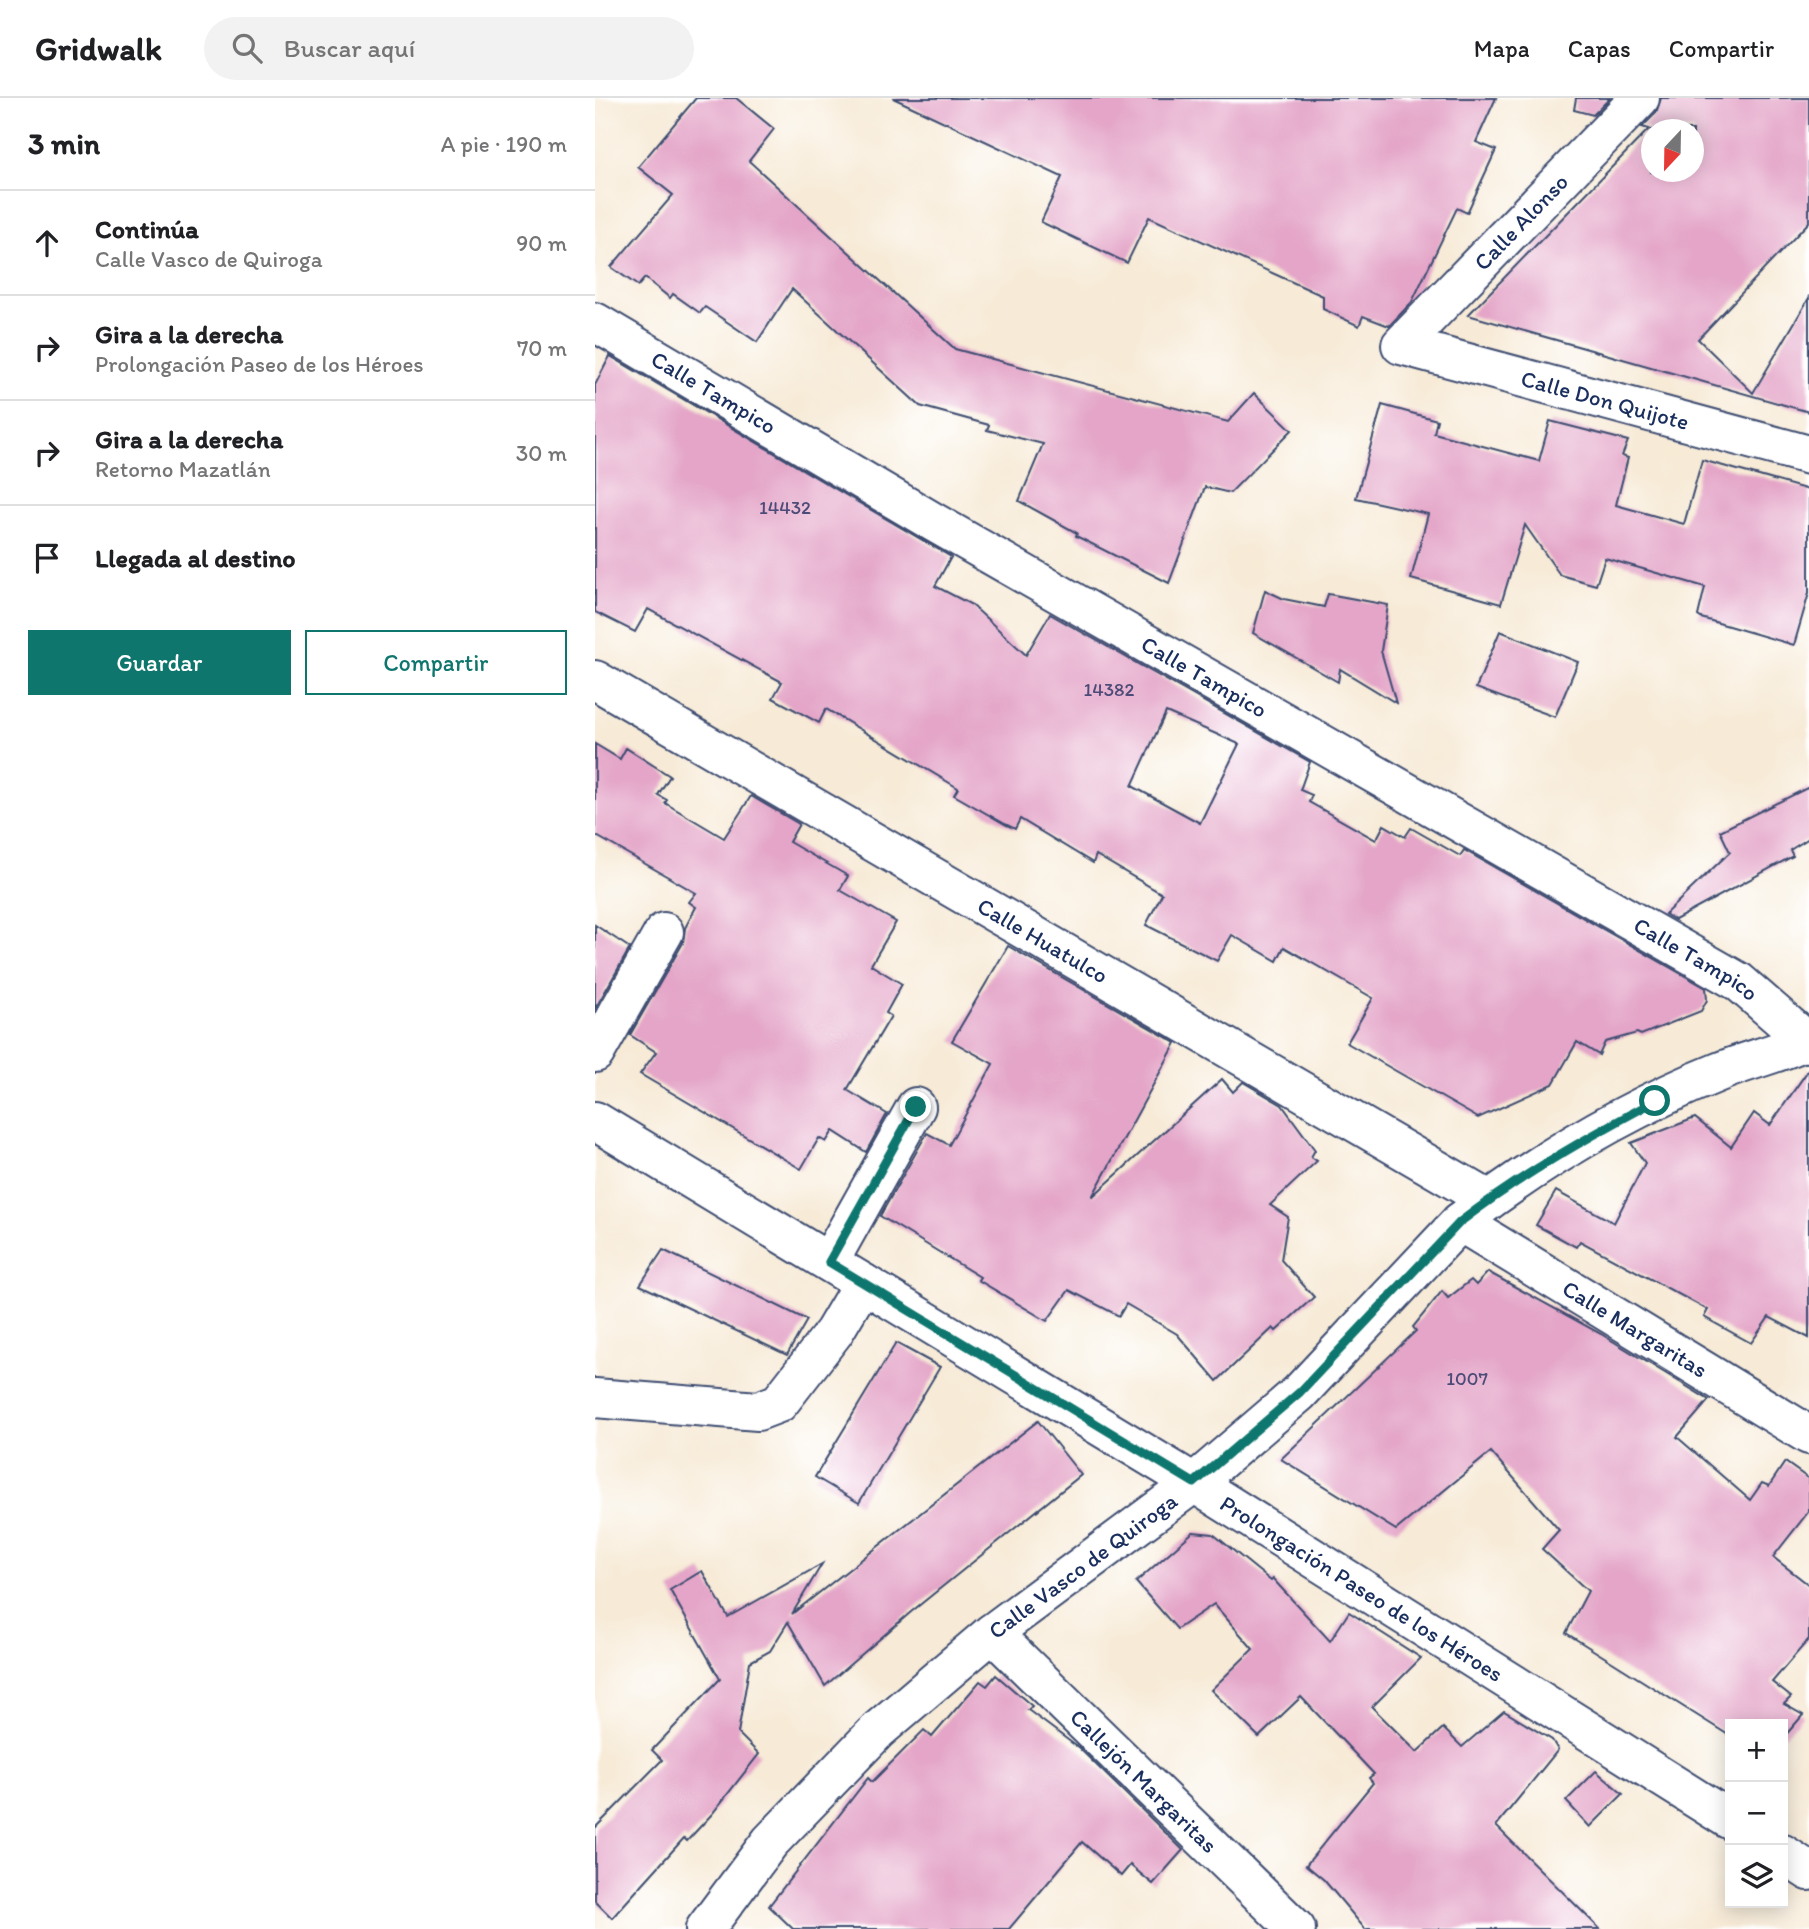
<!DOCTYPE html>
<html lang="es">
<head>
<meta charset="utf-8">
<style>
	:root { --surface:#fff; --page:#f2f2f2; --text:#202124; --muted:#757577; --line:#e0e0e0; --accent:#0f766e }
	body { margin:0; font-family:Itim,sans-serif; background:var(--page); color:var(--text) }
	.controls { position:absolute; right:21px; bottom:21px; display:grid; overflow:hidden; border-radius:0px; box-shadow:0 4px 18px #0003 }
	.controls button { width:63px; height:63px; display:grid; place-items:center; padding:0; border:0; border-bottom:2px solid var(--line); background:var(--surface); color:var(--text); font:35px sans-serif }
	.compass { position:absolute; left:1046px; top:21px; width:63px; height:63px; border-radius:50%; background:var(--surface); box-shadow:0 4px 18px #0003; rotate:202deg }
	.stop { position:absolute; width:21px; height:21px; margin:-16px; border:5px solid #0f766e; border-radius:50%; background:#fff }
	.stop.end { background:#0f766e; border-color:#fff; box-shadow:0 2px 7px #0008 }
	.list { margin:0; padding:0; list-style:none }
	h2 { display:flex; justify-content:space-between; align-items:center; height:91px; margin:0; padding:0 28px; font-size:30px }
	h2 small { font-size:23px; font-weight:400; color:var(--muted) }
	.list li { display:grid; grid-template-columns:46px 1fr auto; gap:21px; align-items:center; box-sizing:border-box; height:105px; padding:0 28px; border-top:2px solid var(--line) }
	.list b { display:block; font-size:26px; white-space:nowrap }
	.list p { margin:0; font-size:23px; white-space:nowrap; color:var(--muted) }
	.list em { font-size:23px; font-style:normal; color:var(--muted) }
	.actions { display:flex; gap:14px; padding:21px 28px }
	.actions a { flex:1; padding:16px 0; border:2px solid var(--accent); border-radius:0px; text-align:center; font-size:24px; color:var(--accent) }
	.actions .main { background:var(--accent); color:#fff }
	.icon { flex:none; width:38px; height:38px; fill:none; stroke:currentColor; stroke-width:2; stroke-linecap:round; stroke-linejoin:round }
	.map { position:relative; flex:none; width:1214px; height:1831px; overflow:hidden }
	header { display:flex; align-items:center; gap:42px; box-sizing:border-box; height:98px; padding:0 35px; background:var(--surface); border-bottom:2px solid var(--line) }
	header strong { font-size:33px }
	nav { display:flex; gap:38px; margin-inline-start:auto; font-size:24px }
	.search { width:490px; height:63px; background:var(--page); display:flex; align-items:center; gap:18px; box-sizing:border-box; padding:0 24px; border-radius:38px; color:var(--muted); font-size:26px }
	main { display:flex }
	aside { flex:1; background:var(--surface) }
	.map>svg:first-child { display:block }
</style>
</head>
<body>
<header>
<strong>Gridwalk</strong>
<div class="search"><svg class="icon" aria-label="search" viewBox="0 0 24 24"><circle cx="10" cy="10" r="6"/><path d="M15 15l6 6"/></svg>Buscar aquí</div>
<nav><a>Mapa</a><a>Capas</a><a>Compartir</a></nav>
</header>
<main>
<aside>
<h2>3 min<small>A pie · 190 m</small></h2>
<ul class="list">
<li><svg class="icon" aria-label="ahead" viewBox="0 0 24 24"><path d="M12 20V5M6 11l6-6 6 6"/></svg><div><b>Continúa</b><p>Calle Vasco de Quiroga</p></div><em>90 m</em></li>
<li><svg class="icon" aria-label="right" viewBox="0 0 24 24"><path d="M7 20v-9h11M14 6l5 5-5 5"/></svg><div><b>Gira a la derecha</b><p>Prolongación Paseo de los Héroes</p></div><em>70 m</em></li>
<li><svg class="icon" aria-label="right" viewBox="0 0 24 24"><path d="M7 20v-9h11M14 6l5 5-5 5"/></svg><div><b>Gira a la derecha</b><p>Retorno Mazatlán</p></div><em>30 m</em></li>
<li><svg class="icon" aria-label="arrive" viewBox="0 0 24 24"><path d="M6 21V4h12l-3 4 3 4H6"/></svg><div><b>Llegada al destino</b></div></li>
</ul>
<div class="actions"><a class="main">Guardar</a><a>Compartir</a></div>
</aside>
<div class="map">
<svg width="1214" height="1831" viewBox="0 0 1214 1831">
	<rect width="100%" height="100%" fill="#fff"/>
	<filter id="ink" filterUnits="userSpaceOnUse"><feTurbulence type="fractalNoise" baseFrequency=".0143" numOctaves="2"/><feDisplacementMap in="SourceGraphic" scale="14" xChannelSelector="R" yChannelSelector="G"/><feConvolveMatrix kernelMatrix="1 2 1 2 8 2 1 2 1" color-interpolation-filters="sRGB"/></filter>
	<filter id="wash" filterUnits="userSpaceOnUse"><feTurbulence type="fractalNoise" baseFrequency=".00686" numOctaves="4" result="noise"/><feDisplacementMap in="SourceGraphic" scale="28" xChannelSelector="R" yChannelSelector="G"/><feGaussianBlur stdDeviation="1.57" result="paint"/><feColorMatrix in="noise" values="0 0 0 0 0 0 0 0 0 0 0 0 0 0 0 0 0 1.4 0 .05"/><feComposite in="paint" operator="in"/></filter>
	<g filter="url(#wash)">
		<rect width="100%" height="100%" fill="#f7ead6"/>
		<g id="blocks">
			<g fill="#e4a5c8" fill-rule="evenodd">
				<polygon points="101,0 141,0 179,31 154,63 360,251 633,324 659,295 697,332 635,395 610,389 574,485 481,438 482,435 424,403 448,346 392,332 394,327 325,308 197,191 162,244 110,209 105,215 78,196 75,200 50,180 43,188 16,169 78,97 43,69"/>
				<polygon points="298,0 901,0 881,44 901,52 872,115 862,110 817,204 794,228 768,218 764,228 728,211 728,198 554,119 532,165 446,124 467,79"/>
				<polygon points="981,0 1015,0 998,17 979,12"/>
				<path d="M1066,0h148v124l-111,117 55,54 56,-95v114l-341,-97 181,-186 -7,-2 14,-14zM1056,32h42v42h-42z"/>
				<path d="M15,258l341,201 -16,29 37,19 54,50 24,-41 260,148 -10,28 12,5 -3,7 67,38 8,-15 21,12 6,-9 49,28 4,-6 242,138 1,12 -6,11 -60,24 -4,-2 -32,9 -6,13 -22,-13 -24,42 -75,34 -131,-75 26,-45 -89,-51 -7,14 -45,-26 -15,26 -71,-36 16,-31 -66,-39 -3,8 -73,-44 -5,10 -10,-5 -51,-29 4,-7 -132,-79 -7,14 -46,-25 9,-16 -134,-73 -13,23 -40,-20v-227zM571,614l73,32 -39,79 -68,-37z"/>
				<polygon points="787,307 842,322 839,335 944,363 955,323 1033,343 1027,358 1033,360 1021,407 1089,426 1107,362 1214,392 1214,495 1199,547 1106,520 1103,518 1110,489 1010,460 1001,487 965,477 930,427 906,506 816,481 833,416 761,400"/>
				<polygon points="670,492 689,501 729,509 733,496 793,507 786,553 801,605 745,571 743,584 658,535"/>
				<polygon points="905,533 983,564 960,619 881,590"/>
				<polygon points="0,646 25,661 31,650 75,678 63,697 72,702 70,705 129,740 156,698 204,726 194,744 253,778 245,792 301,824 276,867 307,886 291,915 296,918 252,992 292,1016 271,1054 238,1033 231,1044 224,1040 206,1071 45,976 61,954 35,937 88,845 90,830 101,809 94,804 101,795 0,737"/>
				<polygon points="1214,689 1214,740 1195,752 1198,758 1080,822 1070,816 1135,754 1125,733"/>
				<polygon points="0,827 35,850 0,911"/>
				<polygon points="413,848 581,945 497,1099 627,981 638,994 648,984 687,1007 720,1052 716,1059 722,1063 675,1107 693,1119 686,1162 719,1199 681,1233 678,1230 622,1283 582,1236 531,1206 524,1218 474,1192 452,1223 383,1182 385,1179 285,1118 332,1035 354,1047 398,966 357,943"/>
				<polygon points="1214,971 1214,1240 1174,1219 1156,1245 1109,1219 1113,1212 985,1143 981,1149 941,1127 961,1093 1019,1125 1050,1065 1036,1045 1100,1020 1136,1049 1159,1015 1175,1027"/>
				<polygon points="68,1152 212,1222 192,1257 45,1187"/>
				<polygon points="893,1174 1006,1236 1114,1302 1082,1339 1155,1402 1167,1385 1174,1388 1190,1364 1214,1381 1214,1413 1178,1459 1214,1487 1214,1541 1177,1584 1196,1599 1189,1606 1208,1617 1188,1640 1188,1626 1135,1626 1135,1638 971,1535 993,1493 947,1451 964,1432 896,1354 801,1432 686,1361 821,1233 818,1229 847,1193 853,1200 876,1182 881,1187"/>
				<polygon points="301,1245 345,1269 264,1405 220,1379"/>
				<polygon points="443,1323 486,1377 316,1514 230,1588 193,1524 175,1553 155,1564 143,1635 164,1656 117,1716 92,1743 89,1740 17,1820 0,1803 0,1730 67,1662 57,1652 125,1581 75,1492 107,1473 133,1519 227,1466 197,1516"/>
				<polygon points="598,1434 618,1436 676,1483 678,1481 735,1543 754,1514 826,1560 777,1609 822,1654 848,1630 867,1649 909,1613 957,1642 963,1652 901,1728 1005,1831 770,1831 729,1782 711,1767 778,1685 774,1680 779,1676 706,1599 664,1639 616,1592 658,1551 619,1506 582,1531 541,1484"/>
				<polygon points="401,1577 437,1608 433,1612 485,1651 588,1752 558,1786 535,1767 526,1778 487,1744 414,1831 198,1831 174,1808 273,1680 277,1684 329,1632 337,1639 385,1583 392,1588"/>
				<polygon points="1001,1673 1028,1696 995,1729 971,1703"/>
			</g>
		</g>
	</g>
	<g filter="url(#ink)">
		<use href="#blocks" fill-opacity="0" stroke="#3c4b70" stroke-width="2"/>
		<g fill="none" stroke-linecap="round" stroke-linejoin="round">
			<defs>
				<g id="minor">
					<path id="s1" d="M1045,0l-239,247 408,110"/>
					<path id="s2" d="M0,224l340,201 804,459 70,61"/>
					<path id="s3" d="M0,582l894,520"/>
					<polyline points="0,955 69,834"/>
					<path id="s4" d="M0,1023l599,362 536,337"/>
					<path id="s5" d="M865,1124l349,213"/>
					<polyline points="234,1164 321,1009"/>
					<polyline points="0,1300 163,1313 184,1305 239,1234 268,1185"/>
					<path id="s6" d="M397,1535l304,296"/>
					<polyline points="1188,1756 1214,1773"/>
					<path id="s7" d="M110,1831l65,-87 108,-112 114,-97 202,-150 105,-90 161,-171c78,-60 167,-113 259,-150 29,-12 62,-19 90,-33"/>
				</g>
			</defs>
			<use href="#minor" stroke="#3c4b70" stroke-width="42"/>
			<use href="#minor" stroke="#fff" stroke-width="38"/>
		</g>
	</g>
	<g fill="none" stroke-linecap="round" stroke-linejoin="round" filter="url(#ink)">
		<path stroke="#0f766e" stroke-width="9" d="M321,1009l-87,155 365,221 106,-91 160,-170c61,-47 128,-85 195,-121"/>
	</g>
	<g text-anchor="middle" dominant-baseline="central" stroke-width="5" stroke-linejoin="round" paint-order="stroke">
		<g font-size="19" fill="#4d4c78">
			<text x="190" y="409">14432</text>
			<text x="514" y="591">14382</text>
			<text x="872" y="1280">1007</text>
		</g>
		<g font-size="23" fill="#1b2f5e" stroke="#fff">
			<text transform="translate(926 124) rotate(-46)">Calle Alonso</text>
			<text stroke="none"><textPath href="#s2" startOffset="138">Calle Tampico</textPath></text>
			<text stroke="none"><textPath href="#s1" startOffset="555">Calle Don Quijote</textPath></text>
			<text stroke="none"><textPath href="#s2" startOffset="705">Calle Tampico</textPath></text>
			<text stroke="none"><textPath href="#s3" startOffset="518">Calle Huatulco</textPath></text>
			<text stroke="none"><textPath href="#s2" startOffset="1272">Calle Tampico</textPath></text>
			<text stroke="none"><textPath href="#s5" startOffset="205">Calle Margaritas</textPath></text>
			<text stroke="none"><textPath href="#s7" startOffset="527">Calle Vasco de Quiroga</textPath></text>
			<text stroke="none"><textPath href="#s4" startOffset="898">Prolongación Paseo de los Héroes</textPath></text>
			<text stroke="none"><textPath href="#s6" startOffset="212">Callejón Margaritas</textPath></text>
		</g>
	</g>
</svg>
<div class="controls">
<button>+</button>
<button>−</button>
<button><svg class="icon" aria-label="layers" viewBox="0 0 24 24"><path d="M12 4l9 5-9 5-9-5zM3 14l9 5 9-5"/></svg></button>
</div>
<svg class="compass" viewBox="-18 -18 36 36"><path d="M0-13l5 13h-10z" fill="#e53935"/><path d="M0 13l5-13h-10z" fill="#757577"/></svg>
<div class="stop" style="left:1060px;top:1003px"></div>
<div class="stop end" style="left:321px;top:1009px"></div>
</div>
</main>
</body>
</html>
